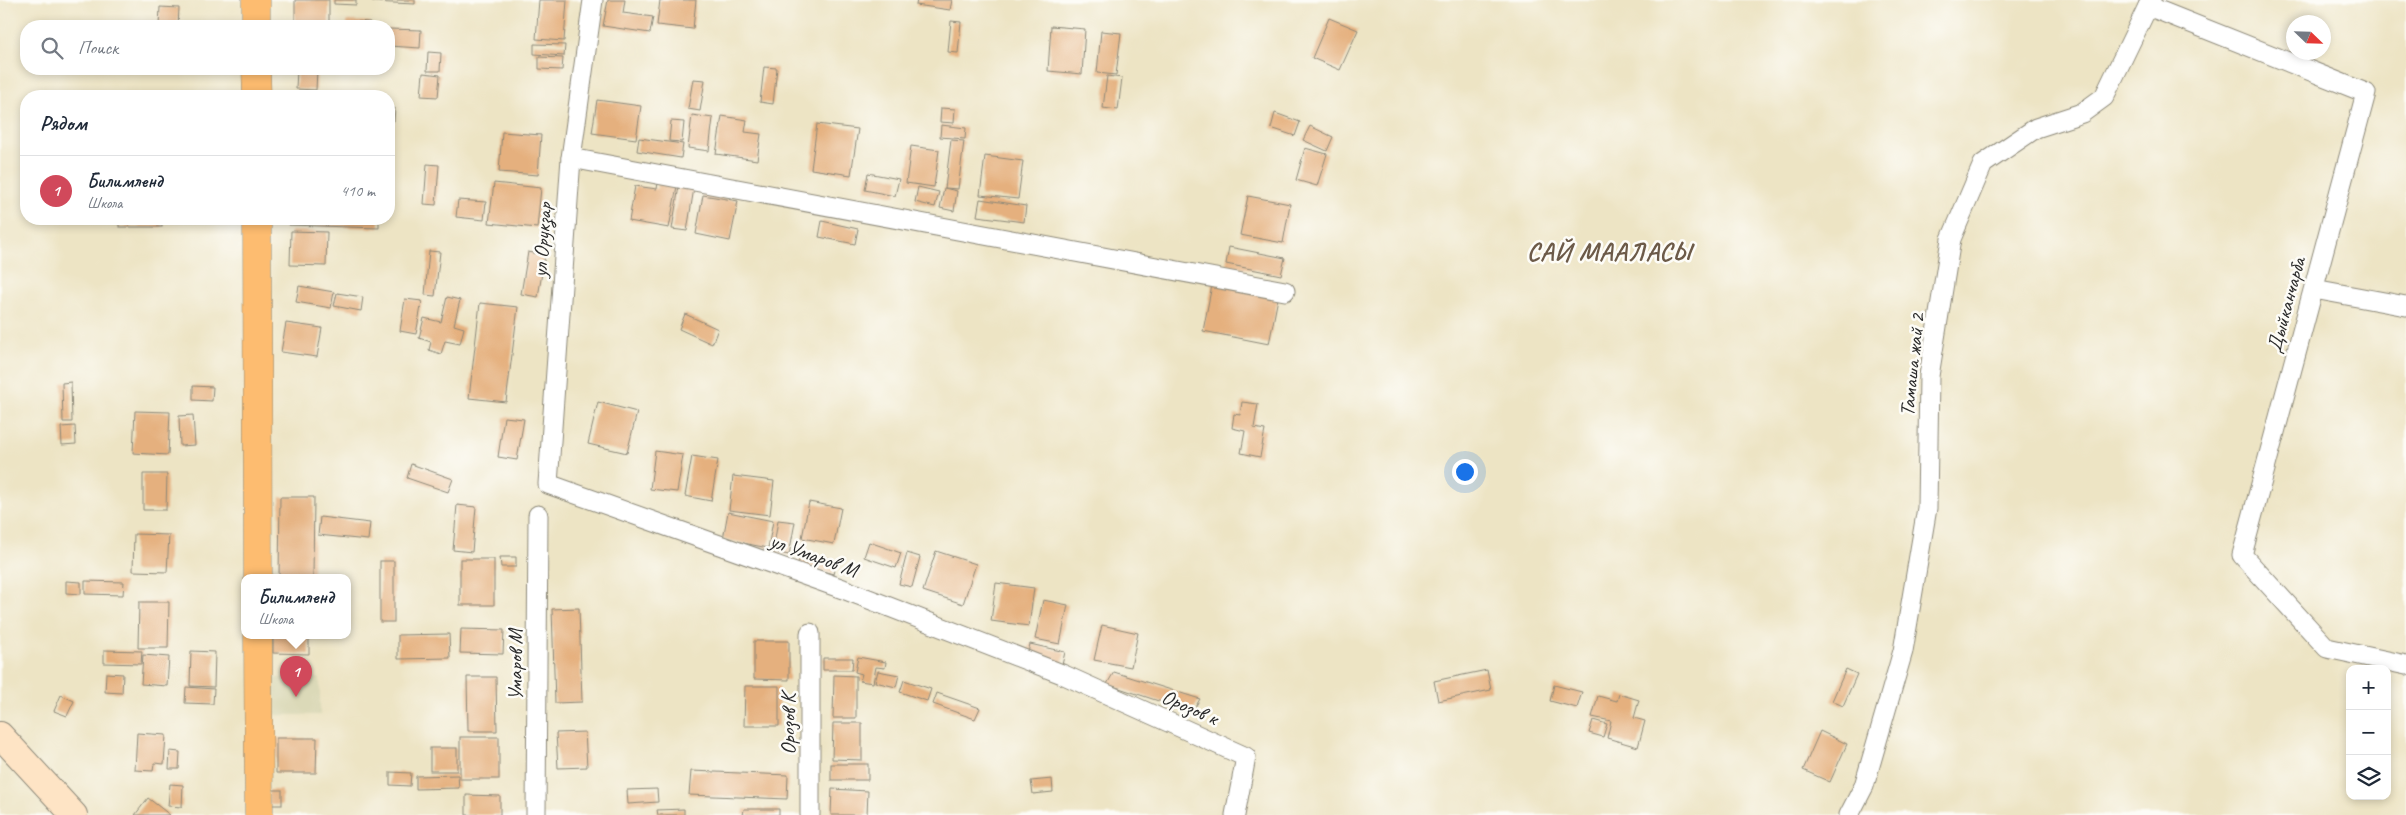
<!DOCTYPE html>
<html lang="ru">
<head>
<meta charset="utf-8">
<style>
	:root { --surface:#fff; --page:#f2f2f3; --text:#1f2937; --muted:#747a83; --line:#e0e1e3; --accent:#d1495b }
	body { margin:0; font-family:Caveat,sans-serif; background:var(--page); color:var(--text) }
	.controls { position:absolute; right:15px; bottom:15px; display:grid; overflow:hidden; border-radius:10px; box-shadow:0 2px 8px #0003 }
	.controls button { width:45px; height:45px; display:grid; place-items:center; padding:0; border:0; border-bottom:1px solid var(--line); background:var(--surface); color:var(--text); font:25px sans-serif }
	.compass { position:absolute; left:2286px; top:15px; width:45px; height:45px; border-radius:50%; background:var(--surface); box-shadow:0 2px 8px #0003; rotate:113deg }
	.you { position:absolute; left:1464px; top:471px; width:18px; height:18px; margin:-12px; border:4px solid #fff; border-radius:50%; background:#1a73e8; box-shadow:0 0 0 8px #1a73e833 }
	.badge { display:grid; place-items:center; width:32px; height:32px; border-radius:50%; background:var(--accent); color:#fff; font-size:16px; font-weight:700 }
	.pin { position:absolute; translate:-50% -41px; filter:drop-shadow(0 1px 2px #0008) }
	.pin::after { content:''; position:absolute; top:26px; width:18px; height:15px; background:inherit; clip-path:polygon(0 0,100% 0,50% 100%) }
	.popup { position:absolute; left:241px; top:574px; width:110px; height:65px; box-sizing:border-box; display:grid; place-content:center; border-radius:10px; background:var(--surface); filter:drop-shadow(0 1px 4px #0005); font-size:16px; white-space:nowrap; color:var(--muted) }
	.popup b { font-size:19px; color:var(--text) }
	.popup::after { content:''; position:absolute; left:50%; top:100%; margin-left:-10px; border:10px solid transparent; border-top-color:var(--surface) }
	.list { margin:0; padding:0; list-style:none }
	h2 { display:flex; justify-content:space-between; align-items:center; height:65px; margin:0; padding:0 20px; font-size:21px }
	h2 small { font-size:16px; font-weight:400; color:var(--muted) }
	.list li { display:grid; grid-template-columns:32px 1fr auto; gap:15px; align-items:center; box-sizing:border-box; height:70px; padding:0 20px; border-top:1px solid var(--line) }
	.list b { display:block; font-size:19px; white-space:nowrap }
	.list p { margin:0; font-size:16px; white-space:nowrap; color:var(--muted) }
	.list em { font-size:16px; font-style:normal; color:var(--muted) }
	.icon { flex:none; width:28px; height:28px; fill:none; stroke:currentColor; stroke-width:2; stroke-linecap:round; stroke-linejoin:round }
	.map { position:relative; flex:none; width:2406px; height:815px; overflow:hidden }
	.search { position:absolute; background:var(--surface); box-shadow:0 2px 8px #0003; left:20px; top:20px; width:375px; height:55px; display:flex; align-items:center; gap:12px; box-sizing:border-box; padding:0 18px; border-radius:20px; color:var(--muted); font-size:19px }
	.panel { position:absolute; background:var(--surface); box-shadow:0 2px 8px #0003; left:20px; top:90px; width:375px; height:135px; border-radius:20px }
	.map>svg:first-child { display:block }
</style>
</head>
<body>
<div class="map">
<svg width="2406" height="815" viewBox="0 0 2406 815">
	<rect width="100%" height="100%" fill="#fdfcf7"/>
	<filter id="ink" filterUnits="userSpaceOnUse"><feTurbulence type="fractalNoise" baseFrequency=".02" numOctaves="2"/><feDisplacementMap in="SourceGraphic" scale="10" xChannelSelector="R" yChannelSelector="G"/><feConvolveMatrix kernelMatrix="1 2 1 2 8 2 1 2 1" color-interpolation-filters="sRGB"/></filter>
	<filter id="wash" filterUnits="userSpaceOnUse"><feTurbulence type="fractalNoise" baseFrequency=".0096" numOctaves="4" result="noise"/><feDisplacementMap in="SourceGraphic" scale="20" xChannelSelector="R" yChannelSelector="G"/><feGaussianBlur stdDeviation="1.12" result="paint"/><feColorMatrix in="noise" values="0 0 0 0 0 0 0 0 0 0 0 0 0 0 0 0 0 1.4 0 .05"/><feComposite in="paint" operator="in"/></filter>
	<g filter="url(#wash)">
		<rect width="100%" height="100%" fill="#ede4c4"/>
		<rect fill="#dbd9b8" x="272" y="678" width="48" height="37"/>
		<g id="blocks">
			<g fill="#e5b07e">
				<rect x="295" y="0" width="34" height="26"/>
				<polygon points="334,0 356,0 356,5 334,4"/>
				<polygon points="373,0 415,0 415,4 373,2"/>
				<polygon points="539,0 567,0 564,41 536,39"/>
				<polygon points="608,0 625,0 623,13 653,17 650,33 603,26"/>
				<polygon points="660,0 696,0 693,29 657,25"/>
				<polygon points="917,0 952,0 950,10 916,5"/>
				<polygon points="160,7 179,8 178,26 159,26"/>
				<polygon points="1329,18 1358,30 1340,70 1312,58"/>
				<polygon points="347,21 370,22 369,26 347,26"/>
				<polygon points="951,21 961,22 958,53 948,52"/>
				<polygon points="1051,26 1085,29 1082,74 1048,71"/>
				<polygon points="389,29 421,30 420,48 389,46"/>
				<polygon points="1101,31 1121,33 1116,75 1097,73"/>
				<polygon points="534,44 565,45 564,56 534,54"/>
				<polygon points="428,52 441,53 440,71 427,71"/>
				<polygon points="539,57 563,58 562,70 539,69"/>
				<polygon points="764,67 777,68 773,104 760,102"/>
				<polygon points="297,69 317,69 316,90 296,89"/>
				<polygon points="423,73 440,75 438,97 421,96"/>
				<polygon points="1107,76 1122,78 1118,110 1103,108"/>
				<polygon points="693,79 705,80 700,111 688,109"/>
				<polygon points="597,100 641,106 636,139 592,133"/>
				<polygon points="389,108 395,108 394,121 389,121"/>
				<polygon points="941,108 955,109 954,123 940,122"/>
				<polygon points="1275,113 1300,122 1295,136 1271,128"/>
				<polygon points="692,115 713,118 709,151 688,148"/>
				<polygon points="722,116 747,120 745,132 761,134 757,160 716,154"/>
				<polygon points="671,121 684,122 682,142 669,141"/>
				<polygon points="817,124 858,129 851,175 811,169"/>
				<polygon points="941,125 966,128 965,139 940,137"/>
				<polygon points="1310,126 1333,137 1327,151 1303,140"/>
				<polygon points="502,132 541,135 538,175 499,172"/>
				<polygon points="639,138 683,144 681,158 637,151"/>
				<polygon points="951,140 964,141 958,189 945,188"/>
				<polygon points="911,146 939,150 934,187 906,183"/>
				<polygon points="1305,148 1327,154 1317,186 1296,180"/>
				<polygon points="985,156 1023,161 1018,199 980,195"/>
				<polygon points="427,164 439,165 436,205 424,204"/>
				<polygon points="868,173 899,179 895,196 865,190"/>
				<polygon points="494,183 541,188 537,228 489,223"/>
				<polygon points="658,183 677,186 669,228 629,221 635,186 657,189"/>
				<polygon points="679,186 694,188 687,231 672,229"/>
				<polygon points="918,187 939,192 935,207 915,202"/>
				<polygon points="944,188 957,191 954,211 940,208"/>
				<polygon points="703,195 738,201 730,241 696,234"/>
				<polygon points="1248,196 1290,204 1283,243 1240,235"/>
				<polygon points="980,199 1026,206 1024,222 977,216"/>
				<polygon points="458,200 486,202 484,220 456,217"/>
				<rect x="119" y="219" width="43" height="8"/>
				<polygon points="289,219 379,219 379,228 289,225"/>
				<polygon points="822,221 858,229 855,244 819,237"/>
				<polygon points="291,231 327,232 326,266 290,265"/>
				<polygon points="1229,247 1285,258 1281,275 1226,264"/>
				<polygon points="429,251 440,252 435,296 425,295"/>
				<polygon points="528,252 545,255 538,297 521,294"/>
				<polygon points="1213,280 1279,293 1269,344 1203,331"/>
				<polygon points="299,286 334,292 331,308 296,302"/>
				<polygon points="337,293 363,297 361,311 334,306"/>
				<polygon points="447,297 460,300 454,325 464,328 460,344 445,341 441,354 429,350 431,342 419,338 424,318 441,322"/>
				<polygon points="405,299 422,301 416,334 400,331"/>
				<polygon points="480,303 518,307 506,402 469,398"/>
				<polygon points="685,314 718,329 712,344 679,329"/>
				<polygon points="286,323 322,328 317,357 281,352"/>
				<polygon points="71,382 72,422 63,422 62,383"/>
				<polygon points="193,386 213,387 212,401 193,400"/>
				<polygon points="598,402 637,412 627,453 588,444"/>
				<polygon points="1242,402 1258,404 1254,428 1265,430 1260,457 1241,453 1245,431 1232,428 1234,414 1240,415"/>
				<polygon points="135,411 170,412 168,455 133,453"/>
				<polygon points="193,415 195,445 180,446 179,416"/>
				<polygon points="504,417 524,419 517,460 498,457"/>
				<polygon points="75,426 76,444 62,445 61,427"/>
				<polygon points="655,451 683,455 677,492 650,489"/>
				<polygon points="692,456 718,460 711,501 685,496"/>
				<polygon points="411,464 453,479 448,492 407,478"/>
				<polygon points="143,474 167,474 166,510 143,510"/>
				<polygon points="733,476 774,481 770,515 729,510"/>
				<polygon points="280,497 314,497 313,578 279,578"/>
				<polygon points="809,502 841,508 834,544 802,538"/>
				<polygon points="457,505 476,507 472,552 453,550"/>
				<polygon points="728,512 773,521 768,548 723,539"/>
				<polygon points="320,517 370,523 368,540 318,535"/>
				<polygon points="778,520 795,522 789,555 773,552"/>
				<polygon points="134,534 169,535 167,572 133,571"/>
				<polygon points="869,542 901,553 896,568 864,557"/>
				<polygon points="802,551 837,561 833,574 798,564"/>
				<polygon points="936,551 976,564 963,604 923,591"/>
				<polygon points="907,553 920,557 912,587 899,584"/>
				<polygon points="500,557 516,557 516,567 501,567"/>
				<rect x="460" y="559" width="34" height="46"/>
				<rect x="380" y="561" width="14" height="61"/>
				<polygon points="66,581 81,582 81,594 66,593"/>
				<polygon points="85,581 124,582 123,595 85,594"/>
				<polygon points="996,583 1034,588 1029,626 991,621"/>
				<polygon points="1043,600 1068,605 1060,644 1035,639"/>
				<polygon points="139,602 169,602 168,648 138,648"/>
				<polygon points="579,608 582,702 555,703 552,609"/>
				<polygon points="1102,625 1138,633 1131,667 1094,660"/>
				<polygon points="461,629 504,630 503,654 460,653"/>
				<polygon points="449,634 450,658 398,659 398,635"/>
				<polygon points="273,636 309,636 309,654 273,653"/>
				<polygon points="754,641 789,641 789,680 754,679"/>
				<polygon points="1030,644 1065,652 1062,665 1027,657"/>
				<polygon points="104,650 142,651 141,664 104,663"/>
				<polygon points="191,651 215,652 214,687 190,686"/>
				<polygon points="143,655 169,657 167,686 141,684"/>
				<polygon points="858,657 886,662 885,668 876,667 873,683 860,681 862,674 855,672"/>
				<polygon points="823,658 853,658 852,670 823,670"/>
				<polygon points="1846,669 1857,674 1843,706 1832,701"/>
				<polygon points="1487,670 1491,690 1438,701 1434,681"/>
				<polygon points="878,671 899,675 896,687 875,682"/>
				<polygon points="1114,672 1200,699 1192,712 1107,684"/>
				<polygon points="106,673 123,674 122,693 105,692"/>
				<polygon points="834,675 856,676 856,718 833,718"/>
				<polygon points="467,677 496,677 497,731 468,731"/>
				<polygon points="904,680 931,689 927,701 900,692"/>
				<polygon points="1554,685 1582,692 1577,708 1550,701"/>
				<polygon points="745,686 779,686 779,726 744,726"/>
				<polygon points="186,687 214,689 213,704 185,703"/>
				<polygon points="937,693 980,708 975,719 933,704"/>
				<polygon points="1619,694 1639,700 1634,718 1645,721 1638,747 1607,738 1611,721 1592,717 1598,696 1617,701"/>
				<polygon points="61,695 74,701 67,716 54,711"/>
				<polygon points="1593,720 1607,724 1603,737 1589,733"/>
				<polygon points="833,723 862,723 862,760 832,759"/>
				<polygon points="1820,731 1847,744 1830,782 1803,770"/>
				<polygon points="585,732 587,767 558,768 556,733"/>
				<polygon points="137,733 166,735 164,764 154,763 153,771 135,770"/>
				<rect x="460" y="737" width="39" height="42"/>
				<polygon points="276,738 317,738 316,773 276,773"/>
				<rect x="430" y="748" width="27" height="23"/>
				<polygon points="170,751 180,752 179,769 169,769"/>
				<rect x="831" y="764" width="37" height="16"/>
				<polygon points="691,771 788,775 787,799 689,795"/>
				<polygon points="390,772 411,773 410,786 390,785"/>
				<polygon points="458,775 459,788 416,789 416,776"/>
				<polygon points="1052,779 1053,792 1033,794 1031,781"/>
				<polygon points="170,784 183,785 182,807 168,806"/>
				<polygon points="657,789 658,802 628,804 627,790"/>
				<polygon points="832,789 868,791 867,815 831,815"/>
				<rect x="269" y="790" width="13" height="15"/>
				<polygon points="466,795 500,796 500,815 466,815"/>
				<polygon points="148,798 170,815 135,815"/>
				<polygon points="684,809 684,815 658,815 657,810"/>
				<polygon points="744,809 779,809 779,815 743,815"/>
			</g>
		</g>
	</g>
	<g filter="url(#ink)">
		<use href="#blocks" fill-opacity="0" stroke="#8c8878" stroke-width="1"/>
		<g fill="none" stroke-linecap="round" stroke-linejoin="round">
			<defs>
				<g id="minor">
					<polyline points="593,0 571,158 548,484 843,589 1062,674 1246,757 1235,815"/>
					<polyline points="2148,6 2366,93 2242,555 2327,648 2406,665"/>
					<polyline points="571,158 1285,291"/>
					<polyline points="2314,289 2406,306"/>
					<polyline points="810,633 810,815"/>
					<polyline points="536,815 538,515"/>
					<polyline points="1849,815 1864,786 1903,651 1927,508 1929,376 1951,239 1983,164 2036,128 2082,113 2104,97 2151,0"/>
				</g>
				<polyline id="secondary" points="0,735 74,815"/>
				<g id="trunk">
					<polyline points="256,0 256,26"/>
					<polyline points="256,69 257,96"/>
					<polyline points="257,219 258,578"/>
					<polyline points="258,636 259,815"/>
				</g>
			</defs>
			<use href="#minor" stroke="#8c8878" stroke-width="21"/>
			<use href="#secondary" stroke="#8c8878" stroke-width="28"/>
			<use href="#trunk" stroke="#8c8878" stroke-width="29"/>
			<use href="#minor" stroke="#fff" stroke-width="19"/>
			<use href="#secondary" stroke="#fee4c5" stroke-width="26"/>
			<use href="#trunk" stroke="#fdbc6f" stroke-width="28"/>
		</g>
	</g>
	<g text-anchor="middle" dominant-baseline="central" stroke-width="5" stroke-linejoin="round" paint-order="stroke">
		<g font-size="21" fill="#2b2b2b" stroke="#fdfcf7">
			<text transform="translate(542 240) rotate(-86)">ул Орукзар</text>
			<text transform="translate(2286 305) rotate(-75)">Дыйканчарба</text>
			<text transform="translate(1912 365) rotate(-84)">Тамаша жай 2</text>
			<text transform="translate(814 555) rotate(20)">ул Умаров М</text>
			<text transform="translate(515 665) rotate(-90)">Умаров М</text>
			<text transform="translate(1190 707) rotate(24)">Орозов к</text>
			<text transform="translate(788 724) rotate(-90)">Орозов К</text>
		</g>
		<g font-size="26" font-weight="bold" letter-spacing="1" fill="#6c5a48" stroke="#fdfcf7">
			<text x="1609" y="251">САЙ МААЛАСЫ</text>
		</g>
	</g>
</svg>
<div class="controls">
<button>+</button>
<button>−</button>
<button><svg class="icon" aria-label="layers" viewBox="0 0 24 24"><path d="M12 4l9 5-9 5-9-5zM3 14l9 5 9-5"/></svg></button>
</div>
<svg class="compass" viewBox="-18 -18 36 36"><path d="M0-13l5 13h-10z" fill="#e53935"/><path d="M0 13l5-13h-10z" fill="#747a83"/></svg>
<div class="you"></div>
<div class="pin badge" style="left:296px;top:697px">1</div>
<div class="popup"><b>Билимленд</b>Школа</div>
<div class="search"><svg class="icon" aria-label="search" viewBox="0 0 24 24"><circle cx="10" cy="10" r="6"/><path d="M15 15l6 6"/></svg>Поиск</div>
<section class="panel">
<h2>Рядом<small></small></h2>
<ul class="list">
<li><span class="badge">1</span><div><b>Билимленд</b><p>Школа</p></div><em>410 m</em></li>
</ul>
</section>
</div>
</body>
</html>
